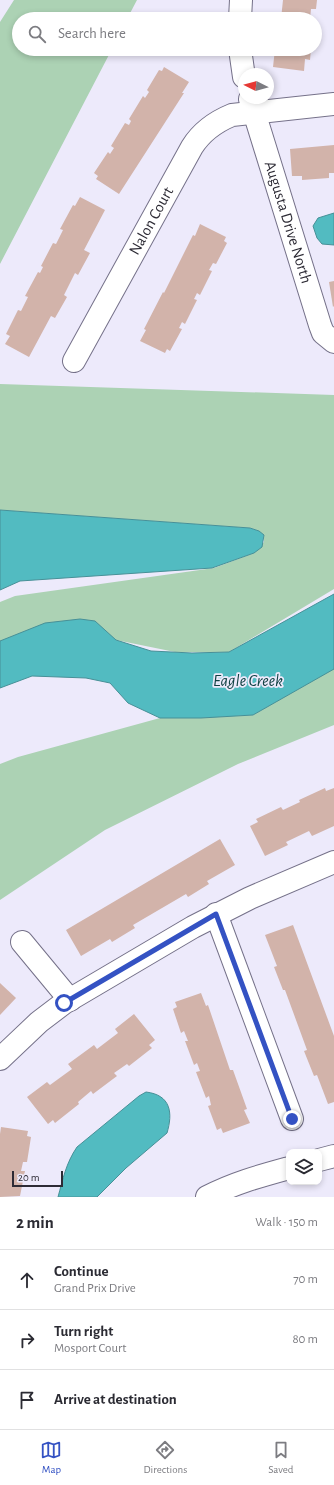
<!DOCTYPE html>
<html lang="en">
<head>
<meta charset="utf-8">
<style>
	:root { --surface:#fff; --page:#f7f7f7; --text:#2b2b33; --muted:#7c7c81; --line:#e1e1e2; --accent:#3452c3 }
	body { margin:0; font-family:"Alegreya Sans",sans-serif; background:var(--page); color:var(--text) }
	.controls { position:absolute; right:12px; bottom:12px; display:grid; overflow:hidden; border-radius:8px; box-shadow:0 2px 6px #0003 }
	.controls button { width:36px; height:36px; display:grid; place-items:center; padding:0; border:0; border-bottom:1px solid var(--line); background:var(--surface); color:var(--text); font:20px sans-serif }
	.compass { position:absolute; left:238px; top:68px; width:36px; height:36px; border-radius:50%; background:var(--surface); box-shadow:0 2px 6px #0003; rotate:275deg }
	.scale { position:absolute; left:12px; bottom:10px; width:51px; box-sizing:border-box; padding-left:4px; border:2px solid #2d2b35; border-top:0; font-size:11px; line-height:14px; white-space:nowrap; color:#2d2b35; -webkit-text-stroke:3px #edeafb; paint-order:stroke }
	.stop { position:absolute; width:12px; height:12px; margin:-9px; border:3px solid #3452c3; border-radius:50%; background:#fff }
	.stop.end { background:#3452c3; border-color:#fff; box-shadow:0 1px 4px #0008 }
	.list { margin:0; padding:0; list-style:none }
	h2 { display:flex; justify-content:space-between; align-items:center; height:52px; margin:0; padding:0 16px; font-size:17px }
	h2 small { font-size:13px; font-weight:400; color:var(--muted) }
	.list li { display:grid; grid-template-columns:26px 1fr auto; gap:12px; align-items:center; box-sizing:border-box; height:60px; padding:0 16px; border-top:1px solid var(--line) }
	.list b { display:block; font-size:15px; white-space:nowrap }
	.list p { margin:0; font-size:13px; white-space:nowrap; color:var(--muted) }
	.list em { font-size:13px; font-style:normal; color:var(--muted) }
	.icon { flex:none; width:22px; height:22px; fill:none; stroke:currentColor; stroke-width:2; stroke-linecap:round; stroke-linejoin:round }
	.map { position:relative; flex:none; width:334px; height:1197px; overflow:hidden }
	.search { position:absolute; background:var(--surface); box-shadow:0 2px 6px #0003; left:12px; right:12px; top:12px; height:44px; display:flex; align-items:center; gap:10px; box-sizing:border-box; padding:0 14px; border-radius:22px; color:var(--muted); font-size:15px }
	.sheet { height:232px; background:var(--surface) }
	nav { display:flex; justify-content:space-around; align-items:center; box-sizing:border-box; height:56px; border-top:1px solid var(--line); background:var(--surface); font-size:11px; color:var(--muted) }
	nav a { display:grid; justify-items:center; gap:2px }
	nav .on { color:var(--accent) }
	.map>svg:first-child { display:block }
</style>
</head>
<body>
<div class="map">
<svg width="334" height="1197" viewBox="0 0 334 1197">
	<rect width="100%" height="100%" fill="#edeafb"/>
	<g fill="#acd2b4">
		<polygon points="14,0 137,0 127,19 19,19 19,49 112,49 0,264 0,22"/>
		<polygon points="0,384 334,395 334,589 229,652 175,652 116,640 0,644 0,602 15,596 214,568 254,553 264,542 264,536 259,531 250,528 0,510"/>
		<polygon points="334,668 334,725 238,764 105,830 0,900 0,764 18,757 160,718 253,715"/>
	</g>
	<g fill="#52bbc1" stroke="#479097">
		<polygon points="334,213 334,245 322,244 317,238 313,226 318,218"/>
		<polygon points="0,510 250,528 259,531 264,535 262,547 254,553 212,568 20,581 0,590"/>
		<polygon points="334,594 334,669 253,715 201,718 160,718 128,703 110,683 86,678 32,676 0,688 0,641 45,623 80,619 95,621 116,640 151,651 192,653 229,652"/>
		<path d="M146,1092c25,3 27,21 21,41l-41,35 -29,29h-39c5,-18 8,-34 19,-50l62,-51z"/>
	</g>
	<g fill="#d2b3aa">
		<polygon points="283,0 317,0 316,9 311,9 310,19 281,19"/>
		<polygon points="275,49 311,49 310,60 305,59 304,71 273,67"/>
		<polygon points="164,67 189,82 182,93 184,93 119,194 96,179 98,176 94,173 108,152 110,154 114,148 111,146 125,123 129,125 131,121 129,119 143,96 145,98 149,92 147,90 159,70 162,71"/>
		<polygon points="334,145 334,173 329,173 329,178 302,180 302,176 292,176 290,149"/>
		<polygon points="80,197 105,210 84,250 90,253 78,275 75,273 64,295 67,297 55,318 51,316 29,357 5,344 10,336 6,334 18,310 21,311 28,297 25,296 38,272 40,273 43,267 41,266 53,243 56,244 63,230 60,229 73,205 75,206"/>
		<polygon points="200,224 226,237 224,241 227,243 216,264 213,263 209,270 212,271 200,295 197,293 194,299 197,300 185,324 182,322 179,328 182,329 170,351 167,349 165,353 140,341 146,330 144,329 163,292 164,293 193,235 195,236"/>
		<polygon points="334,281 334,306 333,307 329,282"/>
		<polygon points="325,788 326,791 334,788 334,826 312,836 309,831 286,842 288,845 265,856 250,826 258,822 256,819 281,807 283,810 300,802 299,800"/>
		<polygon points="220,839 235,865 207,881 209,884 188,897 186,894 133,925 135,928 112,942 110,939 81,956 66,930"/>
		<polygon points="293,925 334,1036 334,1102 328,1104 317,1075 314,1076 304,1051 307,1050 285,990 283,990 274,967 277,966 265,935"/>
		<polygon points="0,983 16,998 0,1015"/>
		<polygon points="201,993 206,1006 208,1005 230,1070 233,1070 247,1109 244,1110 250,1123 223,1133 221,1128 217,1130 208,1106 211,1105 209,1096 206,1098 196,1072 200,1071 197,1063 194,1065 185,1041 188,1041 184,1031 181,1033 173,1009 177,1007 175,1002"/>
		<polygon points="134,1014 155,1040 149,1045 152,1048 129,1066 127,1064 114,1073 117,1076 93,1094 91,1091 78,1102 79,1104 55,1123 53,1120 48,1124 27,1097 47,1082 50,1085 72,1069 68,1064 94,1045 97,1049 118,1033 115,1029"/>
		<polygon points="1,1127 28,1131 27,1136 31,1137 27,1162 23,1162 21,1171 25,1171 20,1196 0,1197 0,1134"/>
	</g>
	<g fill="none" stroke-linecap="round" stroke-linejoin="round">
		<defs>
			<g id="minor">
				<polyline points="240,19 241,0"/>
				<polyline points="240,49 244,77"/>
				<path id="s1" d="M250,99l70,226 3,8 11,9"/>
				<path id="s2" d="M74,361l118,-214c10,-16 23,-25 40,-32l102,-11"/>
				<polyline points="216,914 292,1119"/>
				<polyline points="22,942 70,1000"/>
				<polyline points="0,1059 39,1022 64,1003 193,927 250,898 334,862"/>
				<polyline points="319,1160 334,1156"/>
				<path d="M207,1197c27,-14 53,-21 82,-29"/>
			</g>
		</defs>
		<use href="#minor" stroke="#757189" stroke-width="24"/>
		<use href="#minor" stroke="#fff" stroke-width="22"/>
	</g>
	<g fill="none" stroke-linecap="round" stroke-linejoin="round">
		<polyline stroke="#3452c3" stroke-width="5" points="64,1003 216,914 292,1119"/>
	</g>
	<g text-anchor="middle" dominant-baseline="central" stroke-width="3.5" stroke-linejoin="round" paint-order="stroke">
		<g font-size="16" fill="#2d2b35" stroke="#edeafb">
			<text stroke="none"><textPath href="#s2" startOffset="160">Nalon Court</textPath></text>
			<text stroke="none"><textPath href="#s1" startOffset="129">Augusta Drive North</textPath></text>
		</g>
		<g font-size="17" font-style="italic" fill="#104143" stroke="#edeafb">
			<text x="248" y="680">Eagle Creek</text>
		</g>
	</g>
</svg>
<div class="controls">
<button><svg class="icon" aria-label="layers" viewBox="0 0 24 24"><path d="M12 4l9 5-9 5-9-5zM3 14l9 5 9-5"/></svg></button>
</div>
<svg class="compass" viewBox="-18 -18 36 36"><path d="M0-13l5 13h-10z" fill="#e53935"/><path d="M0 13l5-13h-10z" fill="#7c7c81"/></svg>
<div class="scale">20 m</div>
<div class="stop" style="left:64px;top:1003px"></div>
<div class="stop end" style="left:292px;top:1119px"></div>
<div class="search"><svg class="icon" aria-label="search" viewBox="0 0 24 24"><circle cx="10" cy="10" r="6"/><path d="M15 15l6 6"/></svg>Search here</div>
</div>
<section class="sheet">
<h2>2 min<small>Walk · 150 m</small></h2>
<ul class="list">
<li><svg class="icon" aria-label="ahead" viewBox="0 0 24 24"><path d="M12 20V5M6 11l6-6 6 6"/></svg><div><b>Continue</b><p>Grand Prix Drive</p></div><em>70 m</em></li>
<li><svg class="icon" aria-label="right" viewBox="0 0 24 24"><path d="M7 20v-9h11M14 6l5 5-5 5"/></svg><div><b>Turn right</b><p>Mosport Court</p></div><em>80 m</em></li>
<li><svg class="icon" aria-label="arrive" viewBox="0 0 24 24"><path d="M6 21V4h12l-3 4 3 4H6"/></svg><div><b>Arrive at destination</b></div></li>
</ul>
</section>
<nav>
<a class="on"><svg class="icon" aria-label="map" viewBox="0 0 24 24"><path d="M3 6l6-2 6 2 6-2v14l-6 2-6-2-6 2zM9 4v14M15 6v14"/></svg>Map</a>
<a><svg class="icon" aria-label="directions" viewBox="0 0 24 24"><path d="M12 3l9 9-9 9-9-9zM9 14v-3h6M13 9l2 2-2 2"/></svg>Directions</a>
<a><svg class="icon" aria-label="saved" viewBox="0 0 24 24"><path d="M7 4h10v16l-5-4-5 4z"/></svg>Saved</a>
</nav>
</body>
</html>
